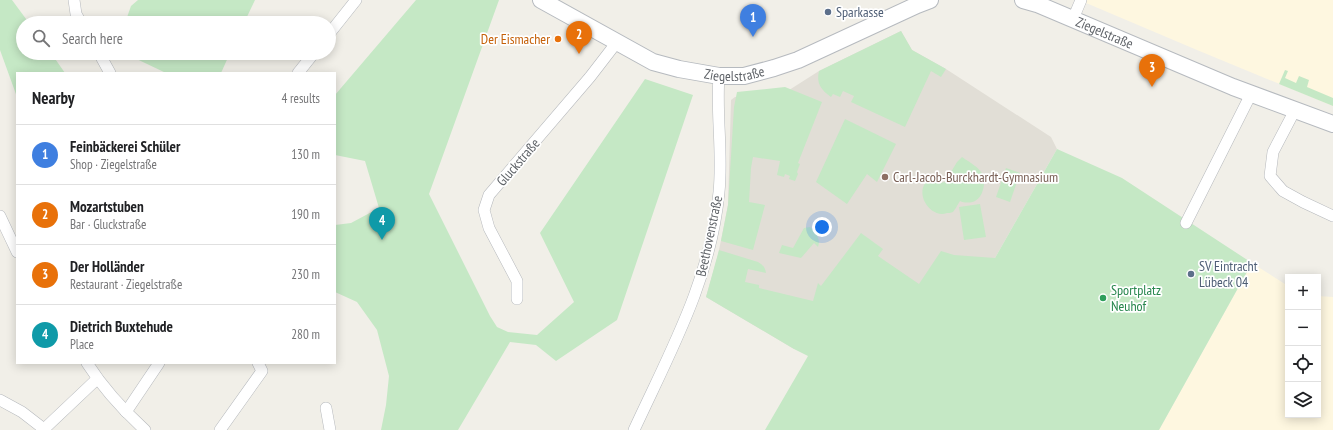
<!DOCTYPE html>
<html lang="en">
<head>
<meta charset="utf-8">
<style>
	:root { --surface:#fff; --page:#f2f2f2; --text:#202124; --muted:#757577; --line:#e0e0e0; --accent:#db2777 }
	body { margin:0; font-family:"PT Sans Narrow",sans-serif; background:var(--page); color:var(--text) }
	.controls { position:absolute; right:12px; bottom:12px; display:grid; overflow:hidden; border-radius:0px; box-shadow:0 2px 10px #0003 }
	.controls button { width:36px; height:36px; display:grid; place-items:center; padding:0; border:0; border-bottom:1px solid var(--line); background:var(--surface); color:var(--text); font:20px sans-serif }
	.you { position:absolute; left:822px; top:227px; width:14px; height:14px; margin:-10px; border:3px solid #fff; border-radius:50%; background:#1a73e8; box-shadow:0 0 0 6px #1a73e833 }
	.badge { display:grid; place-items:center; width:26px; height:26px; border-radius:50%; background:var(--accent); color:#fff; font-size:13px; font-weight:700 }
	.pin { position:absolute; translate:-50% -33px; filter:drop-shadow(0 1px 2px #0008) }
	.pin::after { content:''; position:absolute; top:21px; width:14px; height:12px; background:inherit; clip-path:polygon(0 0,100% 0,50% 100%) }
	.list { margin:0; padding:0; list-style:none }
	h2 { display:flex; justify-content:space-between; align-items:center; height:52px; margin:0; padding:0 16px; font-size:17px }
	h2 small { font-size:13px; font-weight:400; color:var(--muted) }
	.list li { display:grid; grid-template-columns:26px 1fr auto; gap:12px; align-items:center; box-sizing:border-box; height:60px; padding:0 16px; border-top:1px solid var(--line) }
	.list b { display:block; font-size:15px; white-space:nowrap }
	.list p { margin:0; font-size:13px; white-space:nowrap; color:var(--muted) }
	.list em { font-size:13px; font-style:normal; color:var(--muted) }
	.icon { flex:none; width:22px; height:22px; fill:none; stroke:currentColor; stroke-width:2; stroke-linecap:round; stroke-linejoin:round }
	.map { position:relative; flex:none; width:1333px; height:430px; overflow:hidden }
	.search { position:absolute; background:var(--surface); box-shadow:0 2px 10px #0003; left:16px; top:16px; width:320px; height:44px; display:flex; align-items:center; gap:10px; box-sizing:border-box; padding:0 14px; border-radius:22px; color:var(--muted); font-size:15px }
	.panel { position:absolute; background:var(--surface); box-shadow:0 2px 10px #0003; left:16px; top:72px; width:320px; height:292px; border-radius:0px }
	.map>svg:first-child { display:block }
</style>
</head>
<body>
<div class="map">
<svg width="1333" height="430" viewBox="0 0 1333 430">
	<rect width="100%" height="100%" fill="#f1efe8"/>
	<g fill="#fef7e0">
		<polygon points="1079,0 1333,0 1333,106 1197,50"/>
		<polygon points="1252,263 1288,286 1288,415 1318,415 1318,296 1333,297 1333,430 1159,430"/>
	</g>
	<polygon fill="#e1ded6" points="901,31 912,50 946,69 1051,137 1057,149 995,258 794,349 706,297 718,255 728,205 731,100 735,97 786,92 819,71"/>
	<g fill="#c5e8c5">
		<polygon points="0,0 12,0 29,23 23,23 23,53 51,53 65,73 17,73 17,97 0,50"/>
		<polygon points="138,0 255,0 244,23 125,23 131,6"/>
		<polygon points="416,0 499,0 429,194 490,316 497,327 508,332 537,335 574,302 540,233 645,79 693,95 617,320 556,361 536,345 510,342 458,430 381,430 386,405 389,376 377,330 357,302 335,292 335,225 351,223 379,208 365,161 335,155 335,95"/>
		<path d="M901,31l11,19 34,19 -5,8 -10,-6 -26,56 -54,-25 3,-6 -11,-5 -3,6 -7,-3 -2,3c-10,-7 -15,-14 -12,-26z"/>
		<polygon points="124,53 230,53 221,73 166,73"/>
		<polygon points="1285,70 1288,71 1285,78 1296,83 1299,76 1309,80 1307,87 1333,98 1333,106 1279,84"/>
		<polygon points="785,87 822,102 798,163 800,164 797,172 798,174 795,181 789,179 790,176 785,174 784,177 777,175 780,161 753,157 751,168 749,202 765,205 753,250 721,241 728,205 734,107 737,92"/>
		<polygon points="845,119 896,144 877,182 867,174 847,204 816,182"/>
		<path d="M1057,149l65,29 130,85 -93,167h-394l43,-74 -14,-7 -88,-52 13,-47 39,12c5,3 7,5 8,11l-18,-4 -3,13 14,3v3l54,13 5,-18 3,3 40,-53 22,16 -5,7 41,28 22,-33 13,4 41,3z"/>
		<path d="M962,157c7,5 17,10 21,18 3,8 0,22 -8,26 -4,2 -11,2 -15,0 -2,3 -5,9 -7,11 -2,1 -5,1 -6,1 -16,6 -33,-19 -20,-32 7,0 12,3 18,1l12,-20z"/>
		<polygon points="1006,168 1020,173 1010,202 996,197"/>
		<polygon points="980,204 986,237 964,240 959,207"/>
		<path d="M810,227c6,6 11,12 8,20l-4,-4 -13,15 -22,-5 3,-8 11,3 11,-20z"/>
	</g>
	<g fill="none" stroke-linecap="round" stroke-linejoin="round">
		<defs>
			<g id="minor">
				<polyline points="74,0 76,14 81,23"/>
				<polyline points="1073,19 1081,0"/>
				<polyline points="329,34 356,0"/>
				<polyline points="99,53 110,73"/>
				<polyline points="298,73 314,53"/>
				<polyline points="1295,110 1273,152 1270,176 1283,191 1303,202 1333,216"/>
				<polyline points="0,216 17,252"/>
				<polyline points="1186,223 1251,94"/>
				<polyline points="517,299 517,281 489,228 484,210 489,195 590,77 617,42"/>
				<path d="M87,363c16,25 36,47 58,67"/>
				<polyline points="0,400 22,412 44,429"/>
				<polyline points="326,408 330,430"/>
				<polyline points="126,412 159,363"/>
				<polyline points="43,430 97,379"/>
				<polyline points="220,430 262,371 258,363"/>
				<path d="M634,430c36,-78 77,-151 85,-238 4,-39 -3,-77 0,-116"/>
			</g>
			<g id="secondary">
				<path id="s1" d="M541,0l112,62 26,7 40,7h25l30,-8 24,-8 119,-55 13,-5"/>
				<path id="s2" d="M1023,0l14,4 196,83 100,37"/>
			</g>
		</defs>
		<use href="#minor" stroke="#b5b8bc" stroke-width="12"/>
		<use href="#secondary" stroke="#b6babf" stroke-width="18"/>
		<use href="#minor" stroke="#fff" stroke-width="11"/>
		<use href="#secondary" stroke="#fff" stroke-width="16"/>
	</g>
	<g fill="#5c6f8a" stroke="#fff" stroke-width="1.5">
		<circle cx="828" cy="12" r="4"/>
		<circle cx="1191" cy="274" r="4"/>
	</g>
	<circle fill="#e8710a" stroke="#fff" stroke-width="1.5" cx="558" cy="39" r="4"/>
	<circle fill="#8d6e63" stroke="#fff" stroke-width="1.5" cx="885" cy="177" r="4"/>
	<circle fill="#2e9e5b" stroke="#fff" stroke-width="1.5" cx="1103" cy="298" r="4"/>
	<g text-anchor="middle" dominant-baseline="central" stroke-width="3.5" stroke-linejoin="round" paint-order="stroke">
		<g font-size="14" fill="#4e5e75" stroke="#fff" text-anchor="start">
			<text x="836" y="12">Sparkasse</text>
			<text x="1199" y="266">SV Eintracht<tspan x="1199" dy="16">Lübeck 04</tspan></text>
		</g>
		<g font-size="14" fill="#5f6368" stroke="#fff">
			<text stroke="none"><textPath href="#s2" startOffset="88">Ziegelstraße</textPath></text>
			<text stroke="none"><textPath href="#s1" startOffset="211">Ziegelstraße</textPath></text>
			<text transform="translate(518 162) rotate(-49)">Gluckstraße</text>
			<text transform="translate(709 236) rotate(-78)">Beethovenstraße</text>
		</g>
		<g font-size="14" fill="#c56008" stroke="#fff" text-anchor="end">
			<text x="550" y="39">Der Eismacher</text>
		</g>
		<g font-size="14" fill="#785e54" stroke="#fff" text-anchor="start">
			<text x="893" y="177">Carl-Jacob-Burckhardt-Gymnasium</text>
		</g>
		<g font-size="14" fill="#27864d" stroke="#fff" text-anchor="start">
			<text x="1111" y="290">Sportplatz<tspan x="1111" dy="16">Neuhof</tspan></text>
		</g>
	</g>
</svg>
<div class="controls">
<button>+</button>
<button>−</button>
<button><svg class="icon" aria-label="locate" viewBox="0 0 24 24"><circle cx="12" cy="12" r="6"/><path d="M12 2v4M12 18v4M2 12h4M18 12h4"/></svg></button>
<button><svg class="icon" aria-label="layers" viewBox="0 0 24 24"><path d="M12 4l9 5-9 5-9-5zM3 14l9 5 9-5"/></svg></button>
</div>
<div class="you"></div>
<div class="pin badge" style="left:753px;top:37px;background:#3f7fe0">1</div>
<div class="pin badge" style="left:579px;top:54px;background:#e8710a">2</div>
<div class="pin badge" style="left:1152px;top:87px;background:#e8710a">3</div>
<div class="pin badge" style="left:382px;top:240px;background:#0f9aa8">4</div>
<div class="search"><svg class="icon" aria-label="search" viewBox="0 0 24 24"><circle cx="10" cy="10" r="6"/><path d="M15 15l6 6"/></svg>Search here</div>
<section class="panel">
<h2>Nearby<small>4 results</small></h2>
<ul class="list">
<li><span class="badge" style="background:#3f7fe0">1</span><div><b>Feinbäckerei Schüler</b><p>Shop · Ziegelstraße</p></div><em>130 m</em></li>
<li><span class="badge" style="background:#e8710a">2</span><div><b>Mozartstuben</b><p>Bar · Gluckstraße</p></div><em>190 m</em></li>
<li><span class="badge" style="background:#e8710a">3</span><div><b>Der Holländer</b><p>Restaurant · Ziegelstraße</p></div><em>230 m</em></li>
<li><span class="badge" style="background:#0f9aa8">4</span><div><b>Dietrich Buxtehude</b><p>Place</p></div><em>280 m</em></li>
</ul>
</section>
</div>
</body>
</html>
